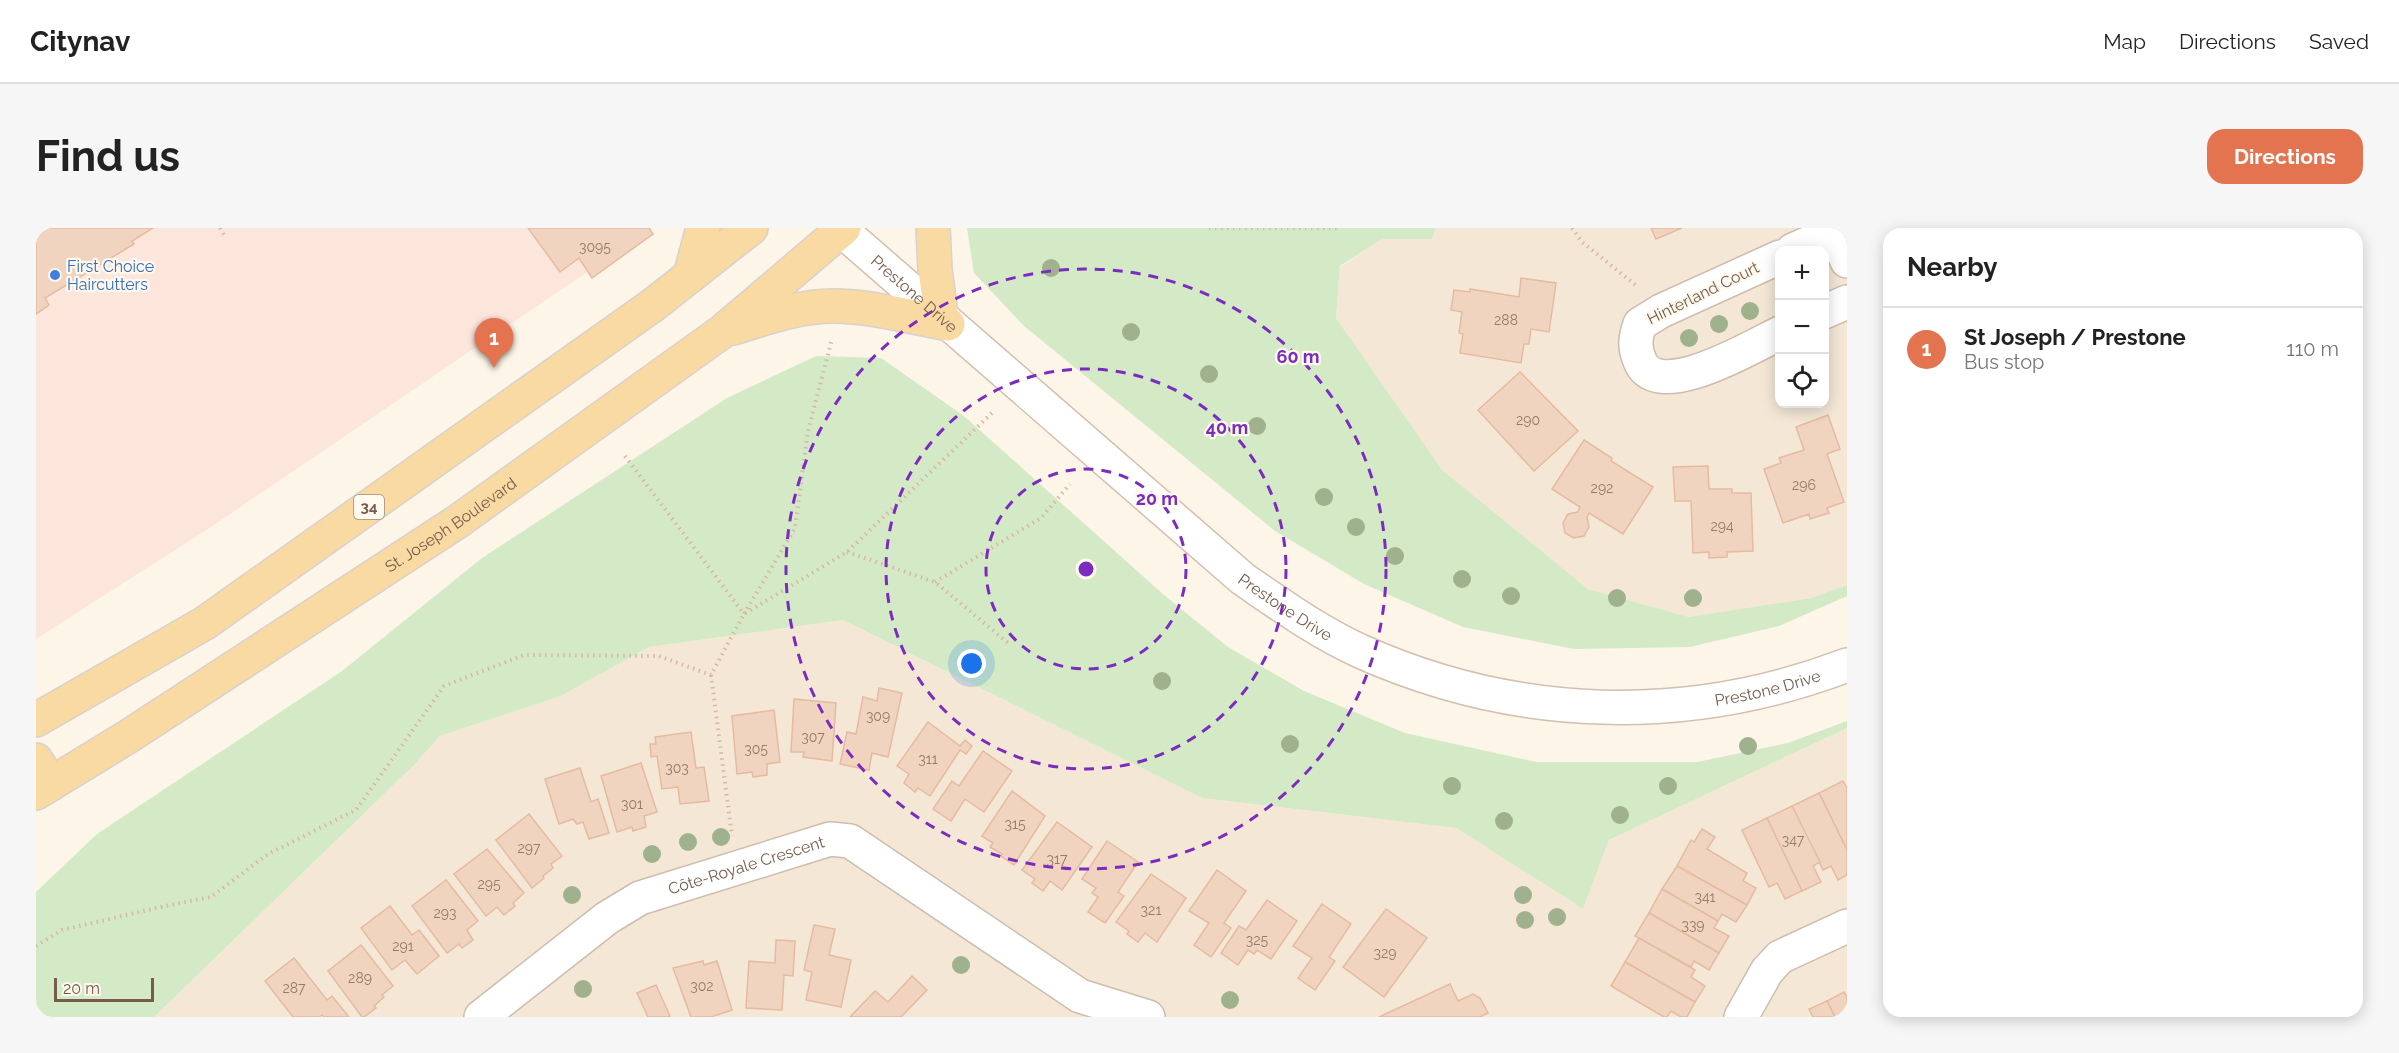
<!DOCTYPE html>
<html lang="en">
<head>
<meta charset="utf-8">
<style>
	:root { --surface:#fff; --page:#f6f6f6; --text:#222; --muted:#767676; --line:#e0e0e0; --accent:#e4734f }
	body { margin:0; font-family:Raleway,sans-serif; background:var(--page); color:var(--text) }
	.controls { position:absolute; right:18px; top:18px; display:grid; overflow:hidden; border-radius:12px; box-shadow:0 3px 15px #0003 }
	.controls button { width:54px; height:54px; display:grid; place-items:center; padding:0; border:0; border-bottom:2px solid var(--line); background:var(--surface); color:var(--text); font:30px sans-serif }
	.scale { position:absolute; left:18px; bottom:15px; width:100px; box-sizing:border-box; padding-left:6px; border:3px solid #765c4c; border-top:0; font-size:16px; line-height:21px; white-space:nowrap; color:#765c4c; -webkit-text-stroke:4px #fff9ee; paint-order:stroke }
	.you { position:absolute; left:936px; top:436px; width:21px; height:21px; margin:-15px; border:4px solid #fff; border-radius:50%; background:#1a73e8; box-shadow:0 0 0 9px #1a73e833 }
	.badge { display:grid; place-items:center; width:39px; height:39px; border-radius:50%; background:var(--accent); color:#fff; font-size:20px; font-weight:700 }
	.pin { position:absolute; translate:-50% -50px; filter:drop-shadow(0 2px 3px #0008) }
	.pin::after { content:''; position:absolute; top:32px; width:21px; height:18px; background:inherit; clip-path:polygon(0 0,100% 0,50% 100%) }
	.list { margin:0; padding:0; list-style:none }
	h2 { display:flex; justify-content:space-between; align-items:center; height:78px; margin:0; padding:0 24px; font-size:26px }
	h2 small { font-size:20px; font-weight:400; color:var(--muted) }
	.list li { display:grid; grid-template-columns:39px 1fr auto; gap:18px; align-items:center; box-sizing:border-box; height:84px; padding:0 24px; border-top:2px solid var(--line) }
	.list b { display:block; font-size:22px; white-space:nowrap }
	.list p { margin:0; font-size:20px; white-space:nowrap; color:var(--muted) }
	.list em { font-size:20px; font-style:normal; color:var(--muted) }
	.icon { flex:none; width:33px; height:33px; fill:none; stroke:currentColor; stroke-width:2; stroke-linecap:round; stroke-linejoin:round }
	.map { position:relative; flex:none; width:1811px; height:789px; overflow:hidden; border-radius:18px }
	header { display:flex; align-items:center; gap:36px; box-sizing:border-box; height:84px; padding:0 30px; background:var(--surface); border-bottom:2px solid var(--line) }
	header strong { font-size:28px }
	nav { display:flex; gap:33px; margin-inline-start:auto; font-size:21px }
	.intro { display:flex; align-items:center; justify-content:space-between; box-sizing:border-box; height:144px; padding:0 36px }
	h1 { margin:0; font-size:42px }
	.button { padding:15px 27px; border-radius:18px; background:var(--accent); color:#fff; font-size:21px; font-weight:700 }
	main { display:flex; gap:36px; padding:0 36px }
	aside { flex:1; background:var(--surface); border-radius:18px; box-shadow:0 3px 15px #0003 }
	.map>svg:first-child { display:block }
</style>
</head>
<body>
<header>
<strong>Citynav</strong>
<nav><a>Map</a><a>Directions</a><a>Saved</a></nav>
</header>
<div class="intro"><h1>Find us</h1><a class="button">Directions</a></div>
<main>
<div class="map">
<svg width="1811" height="789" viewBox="0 0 1811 789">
	<rect width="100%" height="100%" fill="#fcf5e8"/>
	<g fill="#f4e7d6" fill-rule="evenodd">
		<path d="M1400,0h411v357l-36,13 -122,19 -101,-28 -146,-118 -106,-153 4,-51 42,-28h50zM1744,22h44v154h-44z"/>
		<polygon points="807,392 1166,570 1420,600 1547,681 1573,612 1811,500 1811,789 118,789 379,536 404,508 525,468 613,419"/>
	</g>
	<polygon fill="#fce6dc" points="0,0 616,0 175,299 0,411"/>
	<g fill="#d4eac6">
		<polygon points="931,0 1400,0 1396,11 1346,11 1304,38 1300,90 1406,242 1552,361 1653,389 1775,370 1811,357 1811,368 1743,398 1654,419 1538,421 1427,399 1328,356 1239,303 988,98 938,45"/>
		<polygon points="780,128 845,130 928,188 1128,367 1192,419 1268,463 1369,505 1500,534 1661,534 1752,515 1811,493 1811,500 1573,612 1547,681 1420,600 1166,570 807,392 613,419 525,468 404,508 379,536 118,789 0,789 0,664 61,606 306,443 446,330 691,170"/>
	</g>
	<g fill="#f1d4c0" stroke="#e4bba0" stroke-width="1.5">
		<polygon points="0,0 117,0 96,13 98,16 9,70 13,77 0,86"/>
		<polygon points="492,0 613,0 617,6 556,50 543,30 524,44"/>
		<polygon points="1615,0 1646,0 1620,11"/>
		<polygon points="1485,50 1520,55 1513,104 1495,101 1493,116 1488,116 1485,135 1424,125 1427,106 1423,105 1426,84 1415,82 1418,62 1434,64 1434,61 1483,69"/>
		<polygon points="1484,144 1542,203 1498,243 1442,182"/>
		<polygon points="1792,187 1804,221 1791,226 1808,274 1791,280 1793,285 1774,291 1773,286 1747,295 1728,241 1745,235 1743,230 1768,222 1760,199"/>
		<polygon points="1548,212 1576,230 1575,233 1617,259 1587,306 1553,285 1551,289 1553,299 1548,308 1538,310 1529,305 1527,295 1532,286 1542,284 1544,279 1516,261"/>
		<polygon points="1672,238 1673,261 1696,261 1696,265 1715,265 1717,323 1691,324 1691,329 1673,330 1673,324 1657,325 1655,273 1639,273 1637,239"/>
		<polygon points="843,460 866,465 852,529 836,525 833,542 804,536 811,504 820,506 827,469 841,473"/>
		<polygon points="758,471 800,475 796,533 767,529 768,524 755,524"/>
		<polygon points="738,482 744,534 731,536 731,547 717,549 716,544 701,546 696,488"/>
		<polygon points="892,494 924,518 929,512 936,518 930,526 924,522 894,568 882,560 879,564 868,555 873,546 861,538"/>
		<polygon points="655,504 660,540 668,539 673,573 644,576 642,559 626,561 621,528 615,529 614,516 620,516 619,509"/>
		<polygon points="947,523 976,543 948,584 929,571 915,593 897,581 916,553 923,558"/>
		<polygon points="605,535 621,584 608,588 610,599 597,603 596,599 581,604 565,548"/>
		<polygon points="544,540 555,574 562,571 573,605 553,611 547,594 541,596 537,591 523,596 509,551"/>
		<polygon points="1807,553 1811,560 1811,622 1783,565"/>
		<polygon points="976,563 1009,588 978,637 965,628 966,626 954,619 957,615 946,608"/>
		<polygon points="1783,565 1811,622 1811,647 1802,652 1795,638 1787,642 1756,578"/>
		<polygon points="1756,578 1784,634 1777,638 1785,654 1766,663 1731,590"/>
		<polygon points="493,586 526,628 515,636 517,640 507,648 508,650 496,660 460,612"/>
		<polygon points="1731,590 1766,663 1749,671 1741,655 1733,659 1706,602"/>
		<polygon points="1021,594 1056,619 1026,662 1014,653 1007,663 996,655 999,651 986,642"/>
		<polygon points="1666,601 1679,609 1671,621 1711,645 1707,653 1720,660 1711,677 1641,638 1655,612 1658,614"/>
		<polygon points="1071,613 1102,634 1082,664 1088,668 1069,695 1052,684 1062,669 1056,665 1060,660 1046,651"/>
		<polygon points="451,621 488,665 477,675 479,678 468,687 461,679 450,688 418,646"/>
		<polygon points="1641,638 1711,677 1700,694 1686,686 1682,693 1626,661"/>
		<polygon points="1181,642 1210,663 1188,695 1195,700 1175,729 1158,717 1173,695 1153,683"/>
		<polygon points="1115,646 1150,670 1121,714 1109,705 1102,714 1091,706 1093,703 1080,694"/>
		<polygon points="410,652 442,693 431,702 437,712 426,720 423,716 411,725 376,678"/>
		<polygon points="1626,661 1682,693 1678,700 1693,708 1683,725 1613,685"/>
		<polygon points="1231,672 1261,693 1235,731 1221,722 1218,726 1212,722 1202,737 1185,725 1203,698 1210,702"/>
		<polygon points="1286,676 1315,696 1293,729 1299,733 1279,762 1262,750 1276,730 1257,718"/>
		<polygon points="354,678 376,707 383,702 403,728 381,746 369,732 356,742 325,700"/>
		<polygon points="1350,681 1391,710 1348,769 1307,739"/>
		<polygon points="1613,685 1683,725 1673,742 1658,733 1655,739 1599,708"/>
		<polygon points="778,697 799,701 793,727 815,732 805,779 770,772 776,744 768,742"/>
		<polygon points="1603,710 1659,742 1655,749 1669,758 1659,774 1589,734"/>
		<polygon points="740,712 759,713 757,748 748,747 746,782 710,780 713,733 739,735"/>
		<polygon points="325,717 357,758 346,767 348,769 338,778 340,780 328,789 326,789 292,743"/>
		<polygon points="258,730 291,772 296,768 313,789 288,789 286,787 283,789 257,789 229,753"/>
		<polygon points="667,733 668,737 681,733 696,782 675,789 655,789 637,740"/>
		<polygon points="1589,734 1659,774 1651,789 1645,789 1635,783 1631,789 1628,789 1575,758"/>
		<polygon points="876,748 891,762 865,789 814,789 839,763 852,774"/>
		<polygon points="1414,756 1422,773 1437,766 1444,770 1452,785 1444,789 1343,789"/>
		<polygon points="620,757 634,788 633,789 612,789 601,765"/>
		<polygon points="1808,764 1811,769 1811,789 1799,789 1791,773"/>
		<polygon points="1791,773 1799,789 1777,789 1773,781"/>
	</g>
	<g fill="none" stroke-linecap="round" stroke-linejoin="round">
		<defs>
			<g id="street">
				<polyline points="1796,0 1811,33"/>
				<polyline points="1757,22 1798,4"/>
				<path d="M1744,29l-119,54 -21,13c-5,14 -6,23 0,37 17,43 113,-15 140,-28"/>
				<polyline points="1788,84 1811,74"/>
				<path id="s1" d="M445,789l126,-99 33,-20 190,-59 20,2 230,155 68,21"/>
				<polyline points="1705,789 1731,743 1744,729 1811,698"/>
			</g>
			<g id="secondary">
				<path id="s2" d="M803,0l404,351c38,26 75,53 117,72 156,70 327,75 487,14"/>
			</g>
			<g id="primary">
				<polyline points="897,0 899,41 905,87"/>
				<polyline points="654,48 667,0"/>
				<path d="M697,100c33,-10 66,-22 100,-22 38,0 78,11 115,18"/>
				<polyline points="0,492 169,395 617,77 715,0"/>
				<polyline points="0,532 15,556"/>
				<path id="s3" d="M0,565l93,-57 328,-214 266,-191 121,-103"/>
			</g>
		</defs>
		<use href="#street" stroke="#cebdae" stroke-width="36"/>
		<use href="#secondary" stroke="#d3bfae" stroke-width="36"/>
		<use href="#primary" stroke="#d9d1cd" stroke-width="36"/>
		<g stroke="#d7b8a2" stroke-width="4" stroke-dasharray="1.5 4.5" stroke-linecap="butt">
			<polyline points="184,0 189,9"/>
			<polyline points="1173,0 1304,0"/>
			<polyline points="1536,0 1546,14 1602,59"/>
			<polyline points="589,228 708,386 759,300 772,203 796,111"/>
			<polyline points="811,324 899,354 972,415"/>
			<polyline points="899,354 1005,290 1034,256"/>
			<polyline points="675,447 696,608"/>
			<polyline points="0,718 26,702 129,678 175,669 232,626 320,582 408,458 488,427 623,428 675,447 708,386 811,324 958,183"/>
		</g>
		<use href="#street" stroke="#fff" stroke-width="33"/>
		<use href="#secondary" stroke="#fff" stroke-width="33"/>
		<use href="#primary" stroke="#f9daa2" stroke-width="33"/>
	</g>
	<g fill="#a0b28d">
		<circle cx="1015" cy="40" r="9"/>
		<circle cx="1714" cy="83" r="9"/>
		<circle cx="1683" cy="96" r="9"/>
		<circle cx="1095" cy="104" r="9"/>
		<circle cx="1653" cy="110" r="9"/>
		<circle cx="1173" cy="146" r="9"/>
		<circle cx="1221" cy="198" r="9"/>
		<circle cx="1288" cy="269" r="9"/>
		<circle cx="1320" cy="299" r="9"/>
		<circle cx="1359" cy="328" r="9"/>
		<circle cx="1426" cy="351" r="9"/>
		<circle cx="1475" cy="368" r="9"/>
		<circle cx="1581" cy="370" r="9"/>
		<circle cx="1657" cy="370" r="9"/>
		<circle cx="1126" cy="453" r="9"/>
		<circle cx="1254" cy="516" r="9"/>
		<circle cx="1712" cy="518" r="9"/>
		<circle cx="1416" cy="558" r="9"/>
		<circle cx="1632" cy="558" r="9"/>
		<circle cx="1584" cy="587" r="9"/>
		<circle cx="1468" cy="593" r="9"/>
		<circle cx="685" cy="609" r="9"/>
		<circle cx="652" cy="614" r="9"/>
		<circle cx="616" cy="626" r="9"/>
		<circle cx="536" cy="667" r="9"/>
		<circle cx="1487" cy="667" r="9"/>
		<circle cx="1521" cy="689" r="9"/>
		<circle cx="1489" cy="692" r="9"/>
		<circle cx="925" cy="737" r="9"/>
		<circle cx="547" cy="761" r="9"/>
		<circle cx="1194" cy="772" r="9"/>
	</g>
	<g fill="none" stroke="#7b2cbf" stroke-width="3" stroke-dasharray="10 8">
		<circle cx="1050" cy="341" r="100"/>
		<circle cx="1050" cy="341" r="200"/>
		<circle cx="1050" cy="341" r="300"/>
	</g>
	<circle fill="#3f7fe0" stroke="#fff9ee" stroke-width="2" cx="19" cy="47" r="6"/>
	<g text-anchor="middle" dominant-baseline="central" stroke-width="4.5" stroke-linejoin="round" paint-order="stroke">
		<g font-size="14" fill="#957a69">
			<text x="559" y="19">3095</text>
			<text x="1470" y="92">288</text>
			<text x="1492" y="192">290</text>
			<text x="1768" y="257">296</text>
			<text x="1566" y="260">292</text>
			<text x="1686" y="298">294</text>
			<text x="842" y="488">309</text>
			<text x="777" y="509">307</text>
			<text x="720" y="521">305</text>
			<text x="892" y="531">311</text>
			<text x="641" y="540">303</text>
			<text x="596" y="576">301</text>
			<text x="979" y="596">315</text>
			<text x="1757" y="612">347</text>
			<text x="493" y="620">297</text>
			<text x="1021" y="631">317</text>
			<text x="453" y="656">295</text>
			<text x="1669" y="669">341</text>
			<text x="1115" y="682">321</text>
			<text x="409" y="685">293</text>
			<text x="1657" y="697">339</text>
			<text x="1221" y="712">325</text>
			<text x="367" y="718">291</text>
			<text x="1349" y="725">329</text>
			<text x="324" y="750">289</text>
			<text x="666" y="758">302</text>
			<text x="258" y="760">287</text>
		</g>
		<rect fill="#fff9ee" stroke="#9f8b7d" stroke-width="1.5" x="318" y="267" width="30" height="24" rx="4.5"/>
		<g font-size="15" font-weight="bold" fill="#765c4c">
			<text x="333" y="279">34</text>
		</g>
		<g font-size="16" fill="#366cbe" stroke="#fff9ee" text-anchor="start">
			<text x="31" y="38">First Choice<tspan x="31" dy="18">Haircutters</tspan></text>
		</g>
		<g font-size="16" fill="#765c4c" stroke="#fff9ee">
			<text transform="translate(1667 65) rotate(-26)">Hinterland Court</text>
			<text stroke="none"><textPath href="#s2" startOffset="100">Prestone Drive</textPath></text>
			<text stroke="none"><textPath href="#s3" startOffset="494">St. Joseph Boulevard</textPath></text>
			<text stroke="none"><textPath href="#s2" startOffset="586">Prestone Drive</textPath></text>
			<text stroke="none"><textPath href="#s2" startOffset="1090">Prestone Drive</textPath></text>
			<text stroke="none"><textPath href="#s1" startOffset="310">Côte-Royale Crescent</textPath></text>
		</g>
	</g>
	<circle cx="1050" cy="341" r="9" fill="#7b2cbf" stroke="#fff9ee" stroke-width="3"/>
	<g font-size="18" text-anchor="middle" font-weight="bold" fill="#7b2cbf" stroke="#fff9ee" stroke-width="4.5" stroke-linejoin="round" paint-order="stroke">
		<text x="1262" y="135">60 m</text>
		<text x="1191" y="206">40 m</text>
		<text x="1121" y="277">20 m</text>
	</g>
</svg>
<div class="controls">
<button>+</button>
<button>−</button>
<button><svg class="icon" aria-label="locate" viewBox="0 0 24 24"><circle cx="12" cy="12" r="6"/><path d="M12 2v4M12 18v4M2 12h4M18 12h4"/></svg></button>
</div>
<div class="scale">20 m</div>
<div class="you"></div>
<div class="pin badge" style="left:458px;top:140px">1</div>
</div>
<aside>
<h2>Nearby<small></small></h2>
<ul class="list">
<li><span class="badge">1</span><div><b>St Joseph / Prestone</b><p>Bus stop</p></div><em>110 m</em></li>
</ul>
</aside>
</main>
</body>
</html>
